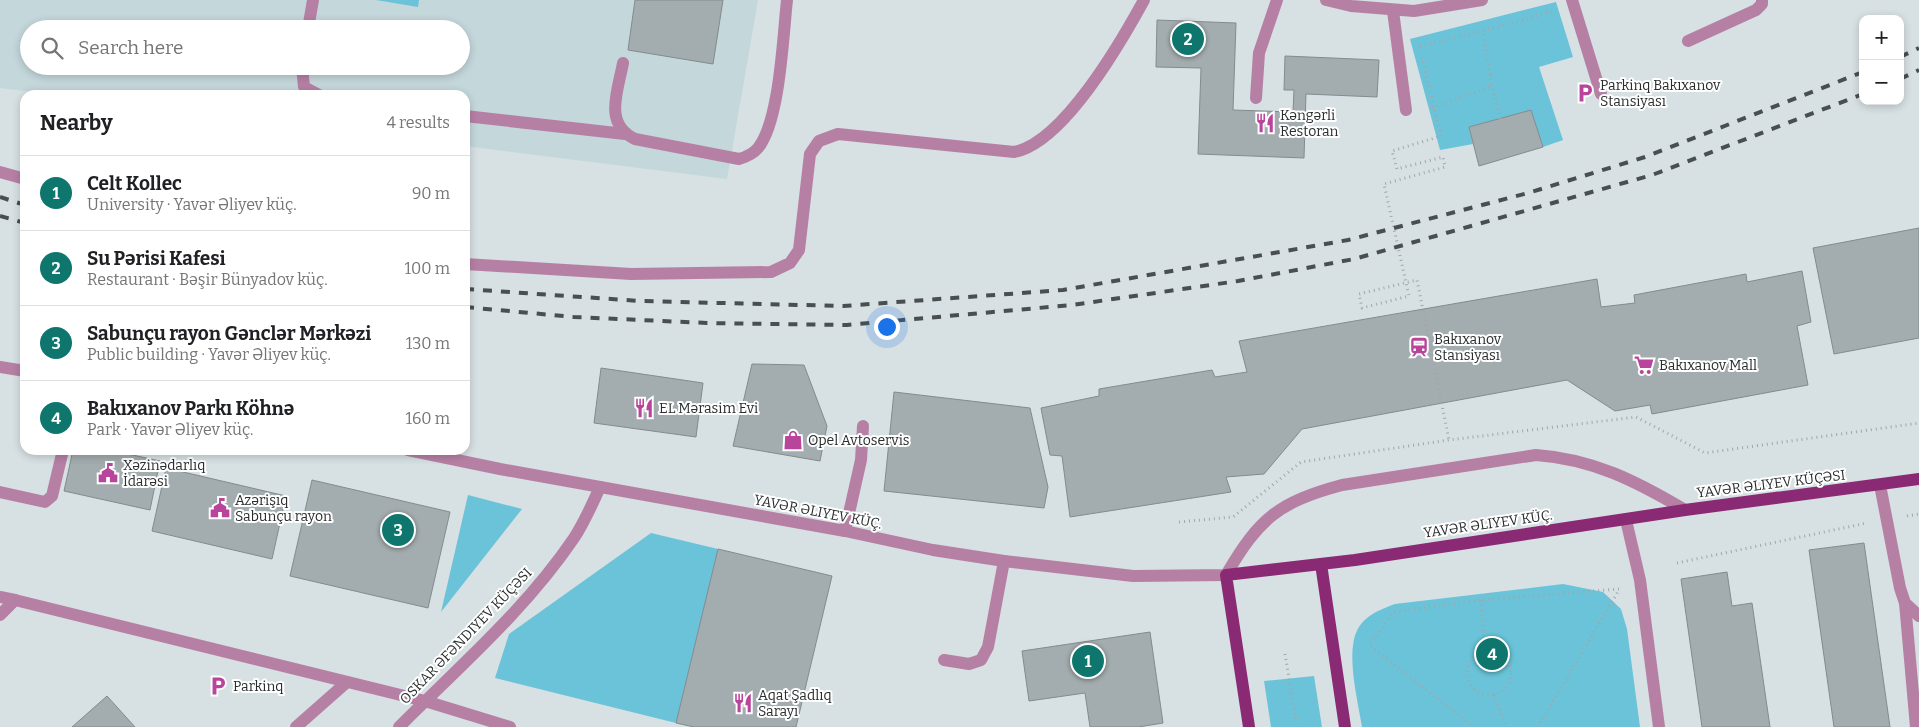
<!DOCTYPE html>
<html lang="en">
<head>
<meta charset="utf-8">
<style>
	:root { --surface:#fff; --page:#f6f6f6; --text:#202124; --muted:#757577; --line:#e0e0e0; --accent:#0f766e }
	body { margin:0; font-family:Bitter,serif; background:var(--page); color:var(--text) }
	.controls { position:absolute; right:15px; top:15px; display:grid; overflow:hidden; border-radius:10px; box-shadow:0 2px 8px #0003 }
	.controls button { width:45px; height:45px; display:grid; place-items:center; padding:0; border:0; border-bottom:1px solid var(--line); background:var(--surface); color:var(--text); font:25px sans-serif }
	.you { position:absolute; left:886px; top:326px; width:18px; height:18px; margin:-12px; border:4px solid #fff; border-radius:50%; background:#1a73e8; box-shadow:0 0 0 8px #1a73e833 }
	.badge { display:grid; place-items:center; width:32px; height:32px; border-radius:50%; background:var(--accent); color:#fff; font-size:16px; font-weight:700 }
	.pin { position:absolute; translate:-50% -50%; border:2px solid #fff; box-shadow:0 1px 5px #0006 }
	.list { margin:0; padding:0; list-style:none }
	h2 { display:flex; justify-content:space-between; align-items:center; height:65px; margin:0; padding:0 20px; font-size:21px }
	h2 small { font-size:16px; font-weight:400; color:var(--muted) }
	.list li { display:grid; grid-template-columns:32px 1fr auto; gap:15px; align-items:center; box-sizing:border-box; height:75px; padding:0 20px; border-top:1px solid var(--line) }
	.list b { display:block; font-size:19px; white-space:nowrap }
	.list p { margin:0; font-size:16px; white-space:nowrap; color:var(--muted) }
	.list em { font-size:16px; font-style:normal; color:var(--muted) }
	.icon { flex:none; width:28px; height:28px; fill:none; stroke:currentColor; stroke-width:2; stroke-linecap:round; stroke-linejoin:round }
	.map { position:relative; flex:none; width:1919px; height:727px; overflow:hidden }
	.search { position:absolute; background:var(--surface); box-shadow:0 2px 8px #0003; left:20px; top:20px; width:450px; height:55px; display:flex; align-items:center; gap:12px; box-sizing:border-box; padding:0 18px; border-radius:28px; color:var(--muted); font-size:19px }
	.panel { position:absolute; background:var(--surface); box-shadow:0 2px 8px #0003; left:20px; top:90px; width:450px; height:365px; border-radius:15px }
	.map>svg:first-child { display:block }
</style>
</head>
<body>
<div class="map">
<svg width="1919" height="727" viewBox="0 0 1919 727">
	<rect width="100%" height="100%" fill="#d7e0e3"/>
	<path fill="#c4d7db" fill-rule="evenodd" d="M0,0h758l-31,179 -262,-33v-51h-406l-59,-7zM29,29h432v37h-432z"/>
	<g fill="#6ac3d8">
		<polygon points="376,0 419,0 418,7"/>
		<polygon points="1556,2 1573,57 1539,67 1563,140 1543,147 1531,110 1469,127 1473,144 1440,150 1410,39"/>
		<polygon points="468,495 522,509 441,612"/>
		<polygon points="651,533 718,549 676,723 495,678 509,634"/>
		<path d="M1563,584l40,8 18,17 6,20 13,98h-278c-4,-27 -19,-81 -1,-103 9,-11 21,-15 34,-20z"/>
		<polygon points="1314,676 1322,727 1271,727 1264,681"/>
	</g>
	<g fill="#a3acae" stroke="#828b8d">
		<polygon points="635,0 723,0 713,64 628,50"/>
		<polygon points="1157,20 1236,23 1233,110 1293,112 1294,90 1284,90 1285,56 1379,60 1377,97 1306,94 1304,158 1198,154 1201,68 1156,67"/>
		<polygon points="1531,110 1543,147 1479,166 1469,127"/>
		<polygon points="1919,228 1919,338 1834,354 1813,248"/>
		<polygon points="1802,271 1811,322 1797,326 1808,385 1652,414 1650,405 1615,411 1567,380 1302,429 1264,474 1226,477 1231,492 1070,517 1062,456 1050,455 1041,408 1099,396 1099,389 1212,370 1215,377 1247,372 1239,341 1597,279 1601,307 1635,303 1634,295 1746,274 1747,282"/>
		<polygon points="752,364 804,365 827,426 820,461 733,446"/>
		<polygon points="601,368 703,383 696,437 594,423"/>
		<polygon points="894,392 1030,408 1048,487 1044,508 884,491"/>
		<polygon points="73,450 110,450 160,461 150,510 64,491"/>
		<polygon points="166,468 286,496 272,559 152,531"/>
		<polygon points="312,480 450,512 428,608 290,576"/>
		<polygon points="1864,543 1890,727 1834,727 1809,550"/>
		<polygon points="718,549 832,576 796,727 694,727 676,723"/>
		<polygon points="1727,572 1732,606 1752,603 1770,727 1702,727 1681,579"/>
		<polygon points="1150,632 1163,723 1138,727 1090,727 1085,693 1029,701 1022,651"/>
		<polygon points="107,696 135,727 72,727"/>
	</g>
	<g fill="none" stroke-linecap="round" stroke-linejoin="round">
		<g stroke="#a0a7aa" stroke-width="3" stroke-dasharray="1 4" stroke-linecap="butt">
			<polyline points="1420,46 1483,31"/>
			<polyline points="1422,57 1441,136 1392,151 1397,169 1443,157 1445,167 1384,184 1409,296 1362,308 1359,294 1417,280 1449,440"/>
			<polyline points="1432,108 1492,86"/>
			<polyline points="1500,119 1492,86 1483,31 1554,11"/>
			<polyline points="1907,516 1919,514"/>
			<polyline points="1179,522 1233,517 1301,462 1449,440 1636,417 1705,453 1919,423"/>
			<polyline points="1677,563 1867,523"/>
			<polyline points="1481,600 1485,651"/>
			<circle cx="1489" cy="673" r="22"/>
			<polyline points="1285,654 1297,727"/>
			<polyline points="1494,695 1506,727"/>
			<polyline points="1474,727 1369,645 1394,612 1481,600 1619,589"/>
			<polyline points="1538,727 1619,590"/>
		</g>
		<g stroke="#b680a5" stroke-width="12">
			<polyline points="1326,0 1351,6 1414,11 1482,0"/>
			<polyline points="1572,0 1601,94"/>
			<polyline points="1393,11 1406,110"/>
			<polyline points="308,29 313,0"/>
			<polyline points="1688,41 1756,10 1762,4 1762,0"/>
			<path d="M623,63c-5,28 -20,61 12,76l104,20c7,-2 14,-5 19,-11 22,-27 25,-113 29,-148"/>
			<polyline points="302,66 304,87 319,95"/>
			<polyline points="1256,98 1259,53 1277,0"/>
			<polyline points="465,116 625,134"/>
			<polyline points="0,172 25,179"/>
			<path d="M465,264l166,10 140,-2 19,-9 9,-13 11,-96 9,-13 19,-7 176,18c49,-9 107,-110 130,-152"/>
			<polyline points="0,367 25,371"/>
			<path d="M408,450l92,19 345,62 88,19 71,11 129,15 93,-1c33,-57 53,-73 116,-90l194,-30c57,4 100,26 149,55"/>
			<polyline points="1880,485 1900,588 1905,603 1919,616"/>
			<polyline points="0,492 45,502 52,496 63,450"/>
			<polyline points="1626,520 1640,580 1659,727"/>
			<polyline points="845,531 861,460 863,426"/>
			<polyline points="0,597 15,600"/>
			<polyline points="1905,603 1916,727"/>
			<polyline points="0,615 15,600 425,701 510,727"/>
			<polyline points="944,660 969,664 981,660 988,647 1004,561"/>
			<polyline points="296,727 347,682"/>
			<path d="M399,727c60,-60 127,-118 175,-189 10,-15 18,-33 26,-51"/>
		</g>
		<g stroke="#8a2a74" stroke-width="12">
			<polyline points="1321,564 1345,727"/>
			<polyline points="1249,727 1226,575 1355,560 1685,510 1919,479"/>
		</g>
		<g stroke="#494e4f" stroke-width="4" stroke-dasharray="9 9" stroke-linecap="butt">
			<polyline points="1900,57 1919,48"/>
			<polyline points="1900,79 1919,70"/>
			<polyline points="0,197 25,205"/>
			<polyline points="0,216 25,223"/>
			<polyline points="465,289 640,301 843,306 1063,290 1348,240 1528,193 1645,157 1863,72"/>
			<polyline points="465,307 574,317 707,323 847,325 1072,305 1238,281 1354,259 1652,175 1863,94"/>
		</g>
	</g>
	<defs>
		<symbol id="parking-bare" viewBox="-9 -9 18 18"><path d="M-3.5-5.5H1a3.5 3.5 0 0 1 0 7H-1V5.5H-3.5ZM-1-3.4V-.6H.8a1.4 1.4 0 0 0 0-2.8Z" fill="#b9449c" stroke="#fff" stroke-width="2.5" paint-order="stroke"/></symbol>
		<symbol id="restaurant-bare" viewBox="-9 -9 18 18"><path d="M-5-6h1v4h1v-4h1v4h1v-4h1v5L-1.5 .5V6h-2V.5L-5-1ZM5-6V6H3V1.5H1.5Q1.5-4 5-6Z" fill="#b9449c" stroke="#fff" stroke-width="2.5" paint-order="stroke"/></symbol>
		<symbol id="station-bare" viewBox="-9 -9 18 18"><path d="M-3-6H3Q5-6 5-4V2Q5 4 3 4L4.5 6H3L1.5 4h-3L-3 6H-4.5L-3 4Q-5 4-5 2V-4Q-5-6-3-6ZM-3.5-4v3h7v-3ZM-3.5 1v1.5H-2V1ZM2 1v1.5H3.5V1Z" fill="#b9449c" stroke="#fff" stroke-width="2.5" paint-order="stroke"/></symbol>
		<symbol id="supermarket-bare" viewBox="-9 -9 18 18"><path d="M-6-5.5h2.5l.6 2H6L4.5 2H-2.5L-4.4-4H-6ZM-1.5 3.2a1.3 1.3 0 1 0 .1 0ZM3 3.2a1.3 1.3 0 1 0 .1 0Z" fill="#b9449c" stroke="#fff" stroke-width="2.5" paint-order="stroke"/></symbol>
		<symbol id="shop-bare" viewBox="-9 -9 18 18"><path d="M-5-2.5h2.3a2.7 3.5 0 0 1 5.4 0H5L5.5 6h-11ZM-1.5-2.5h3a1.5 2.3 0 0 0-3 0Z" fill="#b9449c" stroke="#fff" stroke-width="2.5" paint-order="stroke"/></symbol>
		<symbol id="civic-bare" viewBox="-9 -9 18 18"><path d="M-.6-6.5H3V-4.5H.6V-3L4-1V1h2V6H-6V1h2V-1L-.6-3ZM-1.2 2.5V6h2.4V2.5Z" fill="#b9449c" stroke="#fff" stroke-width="2.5" paint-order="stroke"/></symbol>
	</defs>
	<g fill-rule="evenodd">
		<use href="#parking-bare" x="1571" y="79" width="28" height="28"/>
		<use href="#restaurant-bare" x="1251" y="109" width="28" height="28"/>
		<use href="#station-bare" x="1405" y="333" width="28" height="28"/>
		<use href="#supermarket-bare" x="1630" y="351" width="28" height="28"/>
		<use href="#restaurant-bare" x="630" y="394" width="28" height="28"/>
		<use href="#shop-bare" x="779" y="426" width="28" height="28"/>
		<use href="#civic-bare" x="94" y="459" width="28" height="28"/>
		<use href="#civic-bare" x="206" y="494" width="28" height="28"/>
		<use href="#parking-bare" x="204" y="672" width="28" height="28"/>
		<use href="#restaurant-bare" x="729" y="689" width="28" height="28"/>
	</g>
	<g text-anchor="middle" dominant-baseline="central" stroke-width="4" stroke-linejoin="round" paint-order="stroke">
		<g font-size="14" fill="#292d2e" stroke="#fff" text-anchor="start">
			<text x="1600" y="85">Parkinq Bakıxanov<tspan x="1600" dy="16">Stansiyası</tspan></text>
			<text x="1280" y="115">Kəngərli<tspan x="1280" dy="16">Restoran</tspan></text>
			<text x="1434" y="339">Bakıxanov<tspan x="1434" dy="16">Stansiyası</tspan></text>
			<text x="1659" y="365">Bakıxanov Mall</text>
			<text x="659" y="408">EL Mərasim Evi</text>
			<text x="808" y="440">Opel Avtoservis</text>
			<text x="123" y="465">Xəzinədarlıq<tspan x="123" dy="16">İdarəsi</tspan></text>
			<text x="235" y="500">Azərişıq<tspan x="235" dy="16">Sabunçu rayon</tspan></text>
			<text x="233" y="686">Parkinq</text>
			<text x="758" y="695">Aqat Şadlıq<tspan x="758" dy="16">Sarayı</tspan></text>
		</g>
		<g font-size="14" fill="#292d2e" stroke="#fff">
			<text transform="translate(1771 484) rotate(-7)">YAVƏR ƏLIYEV KÜÇƏSI</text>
			<text transform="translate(818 512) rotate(11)">YAVƏR ƏLIYEV KÜÇ.</text>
			<text transform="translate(1488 524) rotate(-8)">YAVƏR ƏLIYEV KÜÇ.</text>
			<text transform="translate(466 636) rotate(-46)">OSKAR ƏFƏNDIYEV KÜÇƏSI</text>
		</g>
	</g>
</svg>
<div class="controls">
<button>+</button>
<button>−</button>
</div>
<div class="you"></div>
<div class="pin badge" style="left:1088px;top:661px">1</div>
<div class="pin badge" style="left:1188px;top:39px">2</div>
<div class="pin badge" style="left:398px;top:530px">3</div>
<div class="pin badge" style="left:1492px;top:654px">4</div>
<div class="search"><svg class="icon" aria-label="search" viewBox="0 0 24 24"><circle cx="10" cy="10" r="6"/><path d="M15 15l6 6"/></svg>Search here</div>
<section class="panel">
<h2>Nearby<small>4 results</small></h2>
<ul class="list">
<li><span class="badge">1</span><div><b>Celt Kollec</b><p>University · Yavər Əliyev küç.</p></div><em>90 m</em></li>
<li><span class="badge">2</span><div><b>Su Pərisi Kafesi</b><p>Restaurant · Bəşir Bünyadov küç.</p></div><em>100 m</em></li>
<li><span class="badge">3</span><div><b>Sabunçu rayon Gənclər Mərkəzi</b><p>Public building · Yavər Əliyev küç.</p></div><em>130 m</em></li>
<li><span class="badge">4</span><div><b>Bakıxanov Parkı Köhnə</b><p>Park · Yavər Əliyev küç.</p></div><em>160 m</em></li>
</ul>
</section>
</div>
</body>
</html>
